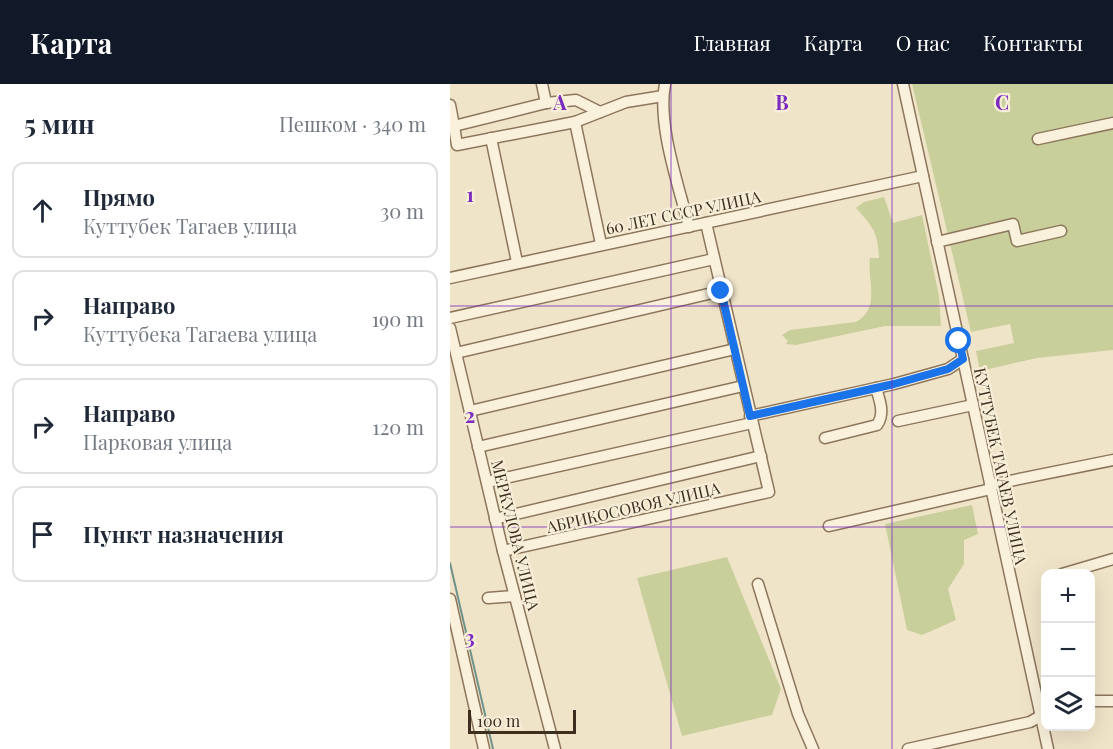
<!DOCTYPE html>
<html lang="ru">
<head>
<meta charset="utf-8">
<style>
	:root { --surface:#fff; --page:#f2f2f3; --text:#1f2937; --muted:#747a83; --line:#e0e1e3; --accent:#111827 }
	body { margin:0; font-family:"Playfair Display",serif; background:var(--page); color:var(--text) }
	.controls { position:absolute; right:18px; bottom:18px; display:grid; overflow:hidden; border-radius:12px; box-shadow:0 6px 24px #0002 }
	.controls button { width:54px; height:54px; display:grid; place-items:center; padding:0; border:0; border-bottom:2px solid var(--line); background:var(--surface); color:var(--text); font:30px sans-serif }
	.scale { position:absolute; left:18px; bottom:15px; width:108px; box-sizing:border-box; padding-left:6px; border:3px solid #3d2e20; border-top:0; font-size:16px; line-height:21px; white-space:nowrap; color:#3d2e20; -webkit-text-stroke:4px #f7eed8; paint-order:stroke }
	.stop { position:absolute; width:18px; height:18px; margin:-14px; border:4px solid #1a73e8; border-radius:50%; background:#fff }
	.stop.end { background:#1a73e8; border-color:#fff; box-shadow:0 2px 6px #0008 }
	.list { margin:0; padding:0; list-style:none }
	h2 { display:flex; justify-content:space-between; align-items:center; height:78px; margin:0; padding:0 24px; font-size:26px }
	h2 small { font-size:20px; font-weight:400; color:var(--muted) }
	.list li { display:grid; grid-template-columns:39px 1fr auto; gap:18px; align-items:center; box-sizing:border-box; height:96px; margin:0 12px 12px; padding:0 12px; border:2px solid var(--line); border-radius:12px }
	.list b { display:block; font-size:22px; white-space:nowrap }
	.list p { margin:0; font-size:20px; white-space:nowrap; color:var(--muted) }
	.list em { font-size:20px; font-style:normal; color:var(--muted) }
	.icon { flex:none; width:33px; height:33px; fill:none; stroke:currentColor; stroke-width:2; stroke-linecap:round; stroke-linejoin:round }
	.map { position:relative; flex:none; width:663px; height:665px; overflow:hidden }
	header { display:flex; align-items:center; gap:36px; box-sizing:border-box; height:84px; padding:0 30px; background:var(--accent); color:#fff }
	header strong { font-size:28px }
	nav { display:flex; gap:33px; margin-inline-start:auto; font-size:21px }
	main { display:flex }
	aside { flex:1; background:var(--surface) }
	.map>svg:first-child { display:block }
</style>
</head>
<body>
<header>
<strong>Карта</strong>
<nav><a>Главная</a><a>Карта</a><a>О нас</a><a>Контакты</a></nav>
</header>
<main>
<aside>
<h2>5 мин<small>Пешком · 340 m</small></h2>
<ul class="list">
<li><svg class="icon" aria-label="ahead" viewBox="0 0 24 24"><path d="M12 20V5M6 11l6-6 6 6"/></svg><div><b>Прямо</b><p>Куттубек Тагаев улица</p></div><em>30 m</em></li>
<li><svg class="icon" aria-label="right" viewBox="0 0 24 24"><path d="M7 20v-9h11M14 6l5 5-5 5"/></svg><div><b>Направо</b><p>Куттубека Тагаева улица</p></div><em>190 m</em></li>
<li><svg class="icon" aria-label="right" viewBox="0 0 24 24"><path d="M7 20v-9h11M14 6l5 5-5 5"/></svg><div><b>Направо</b><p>Парковая улица</p></div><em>120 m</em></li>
<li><svg class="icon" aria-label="arrive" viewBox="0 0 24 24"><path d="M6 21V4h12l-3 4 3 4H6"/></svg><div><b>Пункт назначения</b></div></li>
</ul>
</aside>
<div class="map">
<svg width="663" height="665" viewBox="0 0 663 665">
	<rect width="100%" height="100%" fill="#f0e4c8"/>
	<g fill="#c9cf9b">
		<polygon points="462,0 663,0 663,266 587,274 530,287 526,267 564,259 560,240 521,248"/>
		<path d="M434,113l9,26 29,-8 17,81 2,30h-56l-89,19 -10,-1 2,-3 -6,-6 8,-5 66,-8c25,-14 11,-41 14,-64h9c-1,-26 -6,-31 -23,-50l8,-6z"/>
		<polygon points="522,421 528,450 514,456 514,480 498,505 506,536 472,551 457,546 435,440"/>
		<polygon points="277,473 331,605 322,631 232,652 187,494"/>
	</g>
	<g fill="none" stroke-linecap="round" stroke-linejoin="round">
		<polyline stroke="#6f938a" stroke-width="2" points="0,479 43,665"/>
		<defs>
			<g id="minor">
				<path d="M215,0c-8,41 14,102 24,143"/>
				<polyline points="453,0 598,665"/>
				<polyline points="96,19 126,16 150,28"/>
				<polyline points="0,21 4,42 96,19 92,0"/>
				<polyline points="125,38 151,160"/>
				<polyline points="4,42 7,61 125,38 176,18 213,12"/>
				<polyline points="41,54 67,178"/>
				<polyline points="588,55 663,39"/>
				<polyline points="487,158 563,140 567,157 611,147"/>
				<polyline points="0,194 473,92"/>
				<polyline points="0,234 264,175"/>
				<polyline points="0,244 53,467 105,665"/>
				<polyline points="6,269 271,207"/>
				<polyline points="20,327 285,265"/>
				<polyline points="300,332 444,300 498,285 513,275"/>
				<polyline points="448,337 523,321"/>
				<path d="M375,354l52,-13c8,-11 3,-24 -1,-37"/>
				<polyline points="28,363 293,302"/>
				<polyline points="37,398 302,339"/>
				<polyline points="540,401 663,376"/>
				<polyline points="45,435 311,372"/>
				<polyline points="379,442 541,405"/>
				<polyline points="53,467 319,408 256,139"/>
				<polyline points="612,490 663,475"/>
				<polyline points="308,500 348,630 363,665"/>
				<polyline points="38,514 65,512"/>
				<polyline points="0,515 34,665"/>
				<polyline points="640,617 663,617"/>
				<polyline points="458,665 580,638 594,630"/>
			</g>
		</defs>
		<use href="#minor" stroke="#8d765c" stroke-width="13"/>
		<use href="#minor" stroke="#faf1dc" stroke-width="10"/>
	</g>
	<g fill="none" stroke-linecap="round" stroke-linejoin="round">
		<polyline stroke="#1a73e8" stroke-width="8" points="271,207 300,332 444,300 498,285 513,275 509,257"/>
	</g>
	<path fill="none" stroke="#7b2cbf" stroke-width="1.5" stroke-opacity="0.55" d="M221,0v665M442,0v665M0,222h663M0,443h663"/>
	<g text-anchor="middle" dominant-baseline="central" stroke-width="4.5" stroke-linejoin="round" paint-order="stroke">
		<g font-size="16" fill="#3d2e20" stroke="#f7eed8">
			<text transform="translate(233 128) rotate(-12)">60 ЛЕТ СССР УЛИЦА</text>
			<text transform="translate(551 382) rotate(78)">КУТТУБЕК ТАГАЕВ УЛИЦА</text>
			<text transform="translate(183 423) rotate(-13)">АБРИКОСОВОЯ УЛИЦА</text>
			<text transform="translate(66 451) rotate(76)">МЕРКУЛОВА УЛИЦА</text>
		</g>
	</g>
	<g font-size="20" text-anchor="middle" font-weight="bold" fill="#7b2cbf" stroke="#f7eed8" stroke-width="4.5" stroke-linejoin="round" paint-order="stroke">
		<text x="110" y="26">A</text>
		<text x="332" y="26">B</text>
		<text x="552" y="26">C</text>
		<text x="20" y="118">1</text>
		<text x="20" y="339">2</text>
		<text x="20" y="561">3</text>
	</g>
</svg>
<div class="controls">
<button>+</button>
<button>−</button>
<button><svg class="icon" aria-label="layers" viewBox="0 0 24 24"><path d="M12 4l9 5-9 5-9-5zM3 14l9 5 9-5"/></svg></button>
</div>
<div class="scale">100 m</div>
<div class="stop" style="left:509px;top:257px"></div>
<div class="stop end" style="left:271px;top:207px"></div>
</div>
</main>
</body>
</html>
